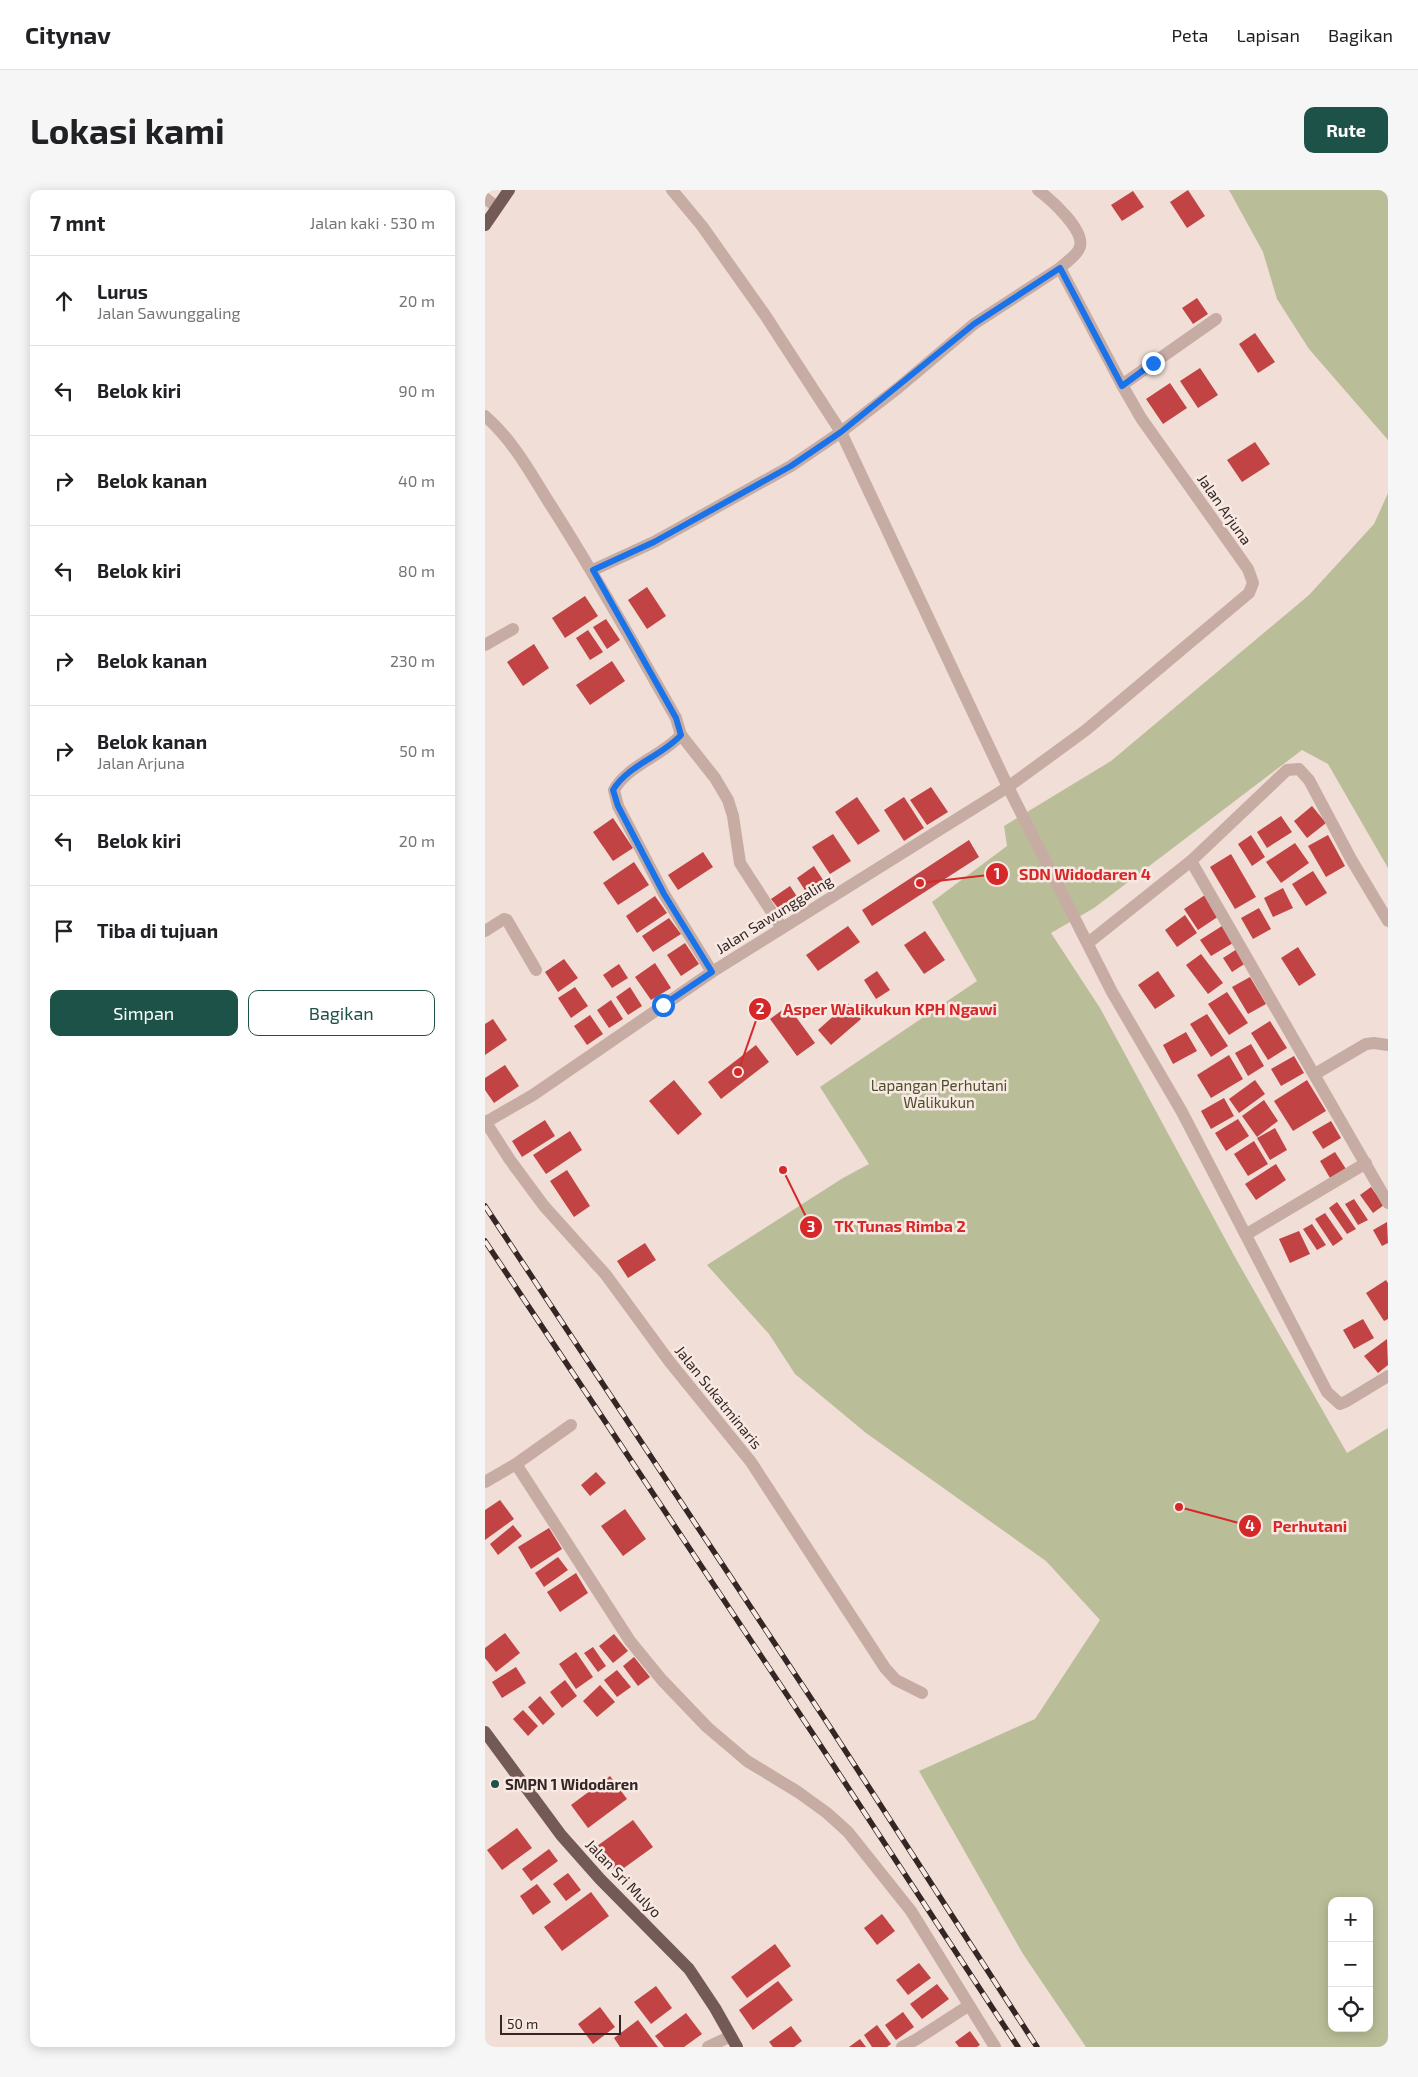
<!DOCTYPE html>
<html lang="id">
<head>
<meta charset="utf-8">
<style>
	:root { --surface:#fff; --page:#f6f6f6; --text:#202124; --muted:#757577; --line:#e0e0e0; --accent:#1d5249 }
	body { margin:0; font-family:"Exo 2",sans-serif; background:var(--page); color:var(--text) }
	.controls { position:absolute; right:15px; bottom:15px; display:grid; overflow:hidden; border-radius:10px; box-shadow:0 2px 12px #0003 }
	.controls button { width:45px; height:45px; display:grid; place-items:center; padding:0; border:0; border-bottom:1px solid var(--line); background:var(--surface); color:var(--text); font:25px sans-serif }
	.scale { position:absolute; left:15px; bottom:12px; width:121px; box-sizing:border-box; padding-left:5px; border:2px solid #332625; border-top:0; font-size:14px; line-height:18px; white-space:nowrap; color:#332625; -webkit-text-stroke:4px #f8e9e3; paint-order:stroke }
	.stop { position:absolute; width:15px; height:15px; margin:-11px; border:4px solid #1a73e8; border-radius:50%; background:#fff }
	.stop.end { background:#1a73e8; border-color:#fff; box-shadow:0 1px 5px #0008 }
	.list { margin:0; padding:0; list-style:none }
	h2 { display:flex; justify-content:space-between; align-items:center; height:65px; margin:0; padding:0 20px; font-size:21px }
	h2 small { font-size:16px; font-weight:400; color:var(--muted) }
	.list li { display:grid; grid-template-columns:32px 1fr auto; gap:15px; align-items:center; box-sizing:border-box; height:90px; padding:0 20px; border-top:1px solid var(--line) }
	.list b { display:block; font-size:19px; white-space:nowrap }
	.list p { margin:0; font-size:16px; white-space:nowrap; color:var(--muted) }
	.list em { font-size:16px; font-style:normal; color:var(--muted) }
	.actions { display:flex; gap:10px; padding:15px 20px }
	.actions a { flex:1; padding:11px 0; border:1px solid var(--accent); border-radius:10px; text-align:center; font-size:18px; color:var(--accent) }
	.actions .main { background:var(--accent); color:#fff }
	.icon { flex:none; width:28px; height:28px; fill:none; stroke:currentColor; stroke-width:2; stroke-linecap:round; stroke-linejoin:round }
	.map { position:relative; flex:none; width:903px; height:1857px; overflow:hidden; border-radius:10px }
	header { display:flex; align-items:center; gap:30px; box-sizing:border-box; height:70px; padding:0 25px; background:var(--surface); border-bottom:1px solid var(--line) }
	header strong { font-size:24px }
	nav { display:flex; gap:28px; margin-inline-start:auto; font-size:18px }
	.intro { display:flex; align-items:center; justify-content:space-between; box-sizing:border-box; height:120px; padding:0 30px }
	h1 { margin:0; font-size:35px }
	.button { padding:12px 22px; border-radius:10px; background:var(--accent); color:#fff; font-size:18px; font-weight:700 }
	main { display:flex; gap:30px; padding:0 30px }
	aside { flex:1; background:var(--surface); border-radius:10px; box-shadow:0 2px 12px #0003 }
	.map>svg:first-child { display:block }
</style>
</head>
<body>
<header>
<strong>Citynav</strong>
<nav><a>Peta</a><a>Lapisan</a><a>Bagikan</a></nav>
</header>
<div class="intro"><h1>Lokasi kami</h1><a class="button">Rute</a></div>
<main>
<aside>
<h2>7 mnt<small>Jalan kaki · 530 m</small></h2>
<ul class="list">
<li><svg class="icon" aria-label="ahead" viewBox="0 0 24 24"><path d="M12 20V5M6 11l6-6 6 6"/></svg><div><b>Lurus</b><p>Jalan Sawunggaling</p></div><em>20 m</em></li>
<li><svg class="icon" aria-label="left" viewBox="0 0 24 24"><path d="M17 20v-9H6M10 6l-5 5 5 5"/></svg><div><b>Belok kiri</b></div><em>90 m</em></li>
<li><svg class="icon" aria-label="right" viewBox="0 0 24 24"><path d="M7 20v-9h11M14 6l5 5-5 5"/></svg><div><b>Belok kanan</b></div><em>40 m</em></li>
<li><svg class="icon" aria-label="left" viewBox="0 0 24 24"><path d="M17 20v-9H6M10 6l-5 5 5 5"/></svg><div><b>Belok kiri</b></div><em>80 m</em></li>
<li><svg class="icon" aria-label="right" viewBox="0 0 24 24"><path d="M7 20v-9h11M14 6l5 5-5 5"/></svg><div><b>Belok kanan</b></div><em>230 m</em></li>
<li><svg class="icon" aria-label="right" viewBox="0 0 24 24"><path d="M7 20v-9h11M14 6l5 5-5 5"/></svg><div><b>Belok kanan</b><p>Jalan Arjuna</p></div><em>50 m</em></li>
<li><svg class="icon" aria-label="left" viewBox="0 0 24 24"><path d="M17 20v-9H6M10 6l-5 5 5 5"/></svg><div><b>Belok kiri</b></div><em>20 m</em></li>
<li><svg class="icon" aria-label="arrive" viewBox="0 0 24 24"><path d="M6 21V4h12l-3 4 3 4H6"/></svg><div><b>Tiba di tujuan</b></div></li>
</ul>
<div class="actions"><a class="main">Simpan</a><a>Bagikan</a></div>
</aside>
<div class="map">
<svg width="903" height="1857" viewBox="0 0 903 1857">
	<rect width="100%" height="100%" fill="#f0ded7"/>
	<g fill="#babe98" fill-rule="evenodd">
		<polygon points="744,0 903,0 903,250 824,159 792,109 778,62"/>
		<path d="M903,303v375l-60,-104 -26,-14 -208,158 -43,25 49,75 136,251 111,194 41,-25v619h-302l-63,-93 -104,-183 116,-52 65,-99 -54,-59 -180,-128 -71,-59 -26,-40 -62,-69 136,-87 26,-14 -49,-77 157,-106 -45,-79 75,-56 -3,-20 107,-65 198,-166 65,-71zM847,1711h37v127h-37z"/>
	</g>
	<g fill="#c24343">
		<polygon points="703,0 720,26 702,38 685,12"/>
		<polygon points="648,1 659,17 637,31 626,15"/>
		<polygon points="712,108 723,124 708,134 697,118"/>
		<polygon points="770,143 790,172 773,183 754,154"/>
		<polygon points="715,178 733,205 713,218 695,191"/>
		<polygon points="685,193 702,218 678,234 661,209"/>
		<polygon points="770,252 785,274 757,292 742,270"/>
		<polygon points="162,397 181,426 162,439 143,410"/>
		<polygon points="100,406 113,426 80,448 67,428"/>
		<polygon points="121,429 135,450 122,459 108,437"/>
		<polygon points="103,440 118,462 105,470 91,448"/>
		<polygon points="49,454 64,478 38,496 22,472"/>
		<polygon points="127,471 140,491 105,515 91,495"/>
		<polygon points="446,597 463,622 442,635 425,610"/>
		<polygon points="372,607 395,641 373,655 350,622"/>
		<polygon points="419,607 439,638 419,651 399,620"/>
		<polygon points="827,616 841,633 822,648 809,631"/>
		<polygon points="796,626 807,642 782,658 772,642"/>
		<polygon points="128,628 148,658 128,671 108,642"/>
		<polygon points="348,644 366,671 345,684 327,657"/>
		<polygon points="766,645 780,667 767,676 753,654"/>
		<polygon points="843,645 860,676 841,687 823,656"/>
		<polygon points="484,650 494,667 387,736 377,720"/>
		<polygon points="810,653 824,673 796,693 781,672"/>
		<polygon points="218,662 228,677 193,700 183,685"/>
		<polygon points="746,664 771,707 750,719 725,677"/>
		<polygon points="149,672 164,695 133,715 118,693"/>
		<polygon points="329,676 340,693 323,705 312,688"/>
		<polygon points="828,681 842,703 821,716 807,694"/>
		<polygon points="305,696 315,711 297,723 286,709"/>
		<polygon points="798,698 808,718 788,727 779,708"/>
		<polygon points="720,705 734,726 713,740 699,719"/>
		<polygon points="170,706 182,723 152,743 141,726"/>
		<polygon points="774,718 786,739 768,749 756,728"/>
		<polygon points="700,725 712,743 692,757 680,740"/>
		<polygon points="184,728 196,744 168,762 157,746"/>
		<polygon points="363,736 375,752 333,781 321,765"/>
		<polygon points="737,736 748,753 726,766 715,750"/>
		<polygon points="440,741 460,770 439,784 419,755"/>
		<polygon points="200,753 214,774 196,786 182,765"/>
		<polygon points="813,757 831,785 814,796 796,768"/>
		<polygon points="752,759 761,773 747,782 738,768"/>
		<polygon points="716,764 738,793 723,804 701,775"/>
		<polygon points="79,769 93,788 73,802 60,782"/>
		<polygon points="170,773 186,798 166,810 150,787"/>
		<polygon points="134,774 143,788 127,798 118,785"/>
		<polygon points="392,781 405,800 391,809 379,790"/>
		<polygon points="673,781 690,806 670,819 653,795"/>
		<polygon points="765,787 781,814 763,824 747,797"/>
		<polygon points="90,797 103,816 86,828 73,808"/>
		<polygon points="145,797 157,816 143,825 131,807"/>
		<polygon points="742,802 763,833 744,845 723,814"/>
		<polygon points="126,810 138,829 124,838 112,820"/>
		<polygon points="363,813 376,829 346,855 333,840"/>
		<polygon points="303,816 330,853 312,866 285,829"/>
		<polygon points="722,824 743,856 726,867 705,834"/>
		<polygon points="105,825 118,844 102,855 89,836"/>
		<polygon points="8,829 22,850 0,865 0,834"/>
		<polygon points="785,831 802,858 783,870 766,843"/>
		<polygon points="701,842 712,861 688,874 678,855"/>
		<polygon points="766,854 779,876 763,886 750,863"/>
		<polygon points="271,855 284,872 236,909 223,892"/>
		<polygon points="744,865 758,889 726,908 712,885"/>
		<polygon points="809,866 819,883 796,896 786,879"/>
		<polygon points="20,875 34,896 9,913 0,900 0,888"/>
		<polygon points="189,890 217,924 193,945 164,911"/>
		<polygon points="770,890 780,904 754,923 744,909"/>
		<polygon points="822,890 841,921 808,941 789,911"/>
		<polygon points="739,908 749,926 726,939 716,921"/>
		<polygon points="779,910 793,931 772,947 757,926"/>
		<polygon points="753,929 764,946 741,961 730,943"/>
		<polygon points="60,930 70,946 37,967 27,951"/>
		<polygon points="846,931 856,948 838,959 827,942"/>
		<polygon points="790,938 802,960 785,970 772,948"/>
		<polygon points="85,941 97,960 61,984 48,965"/>
		<polygon points="769,951 783,974 763,986 749,964"/>
		<polygon points="850,962 861,979 845,988 835,971"/>
		<polygon points="791,974 801,990 771,1010 760,994"/>
		<polygon points="82,980 105,1016 89,1027 65,991"/>
		<polygon points="886,997 899,1015 888,1023 875,1005"/>
		<polygon points="869,1009 883,1030 873,1035 860,1014"/>
		<polygon points="852,1012 871,1039 862,1044 844,1018"/>
		<polygon points="840,1023 858,1049 848,1056 830,1029"/>
		<polygon points="902,1032 903,1053 897,1056 888,1040"/>
		<polygon points="827,1034 841,1055 832,1060 818,1039"/>
		<polygon points="814,1041 825,1064 805,1073 794,1049"/>
		<polygon points="160,1053 171,1070 143,1088 132,1071"/>
		<polygon points="901,1090 903,1093 903,1129 899,1131 881,1103"/>
		<polygon points="878,1129 889,1148 869,1159 858,1140"/>
		<polygon points="902,1149 903,1175 893,1183 879,1166"/>
		<polygon points="111,1282 121,1293 105,1306 96,1295"/>
		<polygon points="15,1310 29,1329 0,1350 0,1320"/>
		<polygon points="140,1319 161,1349 138,1366 116,1336"/>
		<polygon points="28,1335 37,1346 13,1365 5,1354"/>
		<polygon points="64,1338 77,1359 46,1379 33,1357"/>
		<polygon points="73,1367 83,1380 59,1397 50,1383"/>
		<polygon points="91,1383 103,1403 75,1422 62,1402"/>
		<polygon points="20,1443 35,1463 11,1482 0,1468 0,1458"/>
		<polygon points="129,1444 143,1461 128,1473 114,1456"/>
		<polygon points="108,1457 121,1476 113,1482 99,1463"/>
		<polygon points="91,1462 108,1487 91,1499 74,1474"/>
		<polygon points="149,1467 165,1487 153,1496 138,1476"/>
		<polygon points="31,1477 41,1493 17,1508 7,1492"/>
		<polygon points="132,1480 146,1497 132,1507 119,1490"/>
		<polygon points="80,1490 92,1506 77,1518 65,1502"/>
		<polygon points="115,1495 130,1512 112,1527 98,1511"/>
		<polygon points="55,1506 70,1524 58,1535 43,1517"/>
		<polygon points="38,1520 53,1536 43,1546 28,1529"/>
		<polygon points="125,1586 142,1609 103,1638 86,1615"/>
		<polygon points="148,1630 168,1657 132,1683 112,1656"/>
		<polygon points="32,1638 47,1658 17,1680 2,1660"/>
		<polygon points="64,1659 73,1671 46,1691 37,1679"/>
		<polygon points="83,1683 96,1700 81,1711 68,1694"/>
		<polygon points="52,1694 66,1712 48,1725 35,1706"/>
		<polygon points="106,1702 124,1726 77,1761 59,1737"/>
		<polygon points="397,1724 410,1741 392,1755 379,1738"/>
		<polygon points="290,1754 306,1776 262,1808 246,1787"/>
		<polygon points="434,1773 446,1788 423,1805 411,1790"/>
		<polygon points="293,1791 308,1810 268,1840 254,1820"/>
		<polygon points="452,1794 464,1809 437,1829 425,1814"/>
		<polygon points="171,1796 187,1818 166,1834 149,1812"/>
		<polygon points="115,1817 130,1837 108,1854 93,1834"/>
		<polygon points="418,1822 429,1837 411,1850 400,1835"/>
		<polygon points="201,1823 217,1844 199,1857 179,1857 170,1846"/>
		<polygon points="153,1830 173,1857 135,1857 129,1848"/>
		<polygon points="392,1835 406,1854 402,1857 387,1857 379,1845"/>
		<polygon points="306,1836 317,1851 309,1857 288,1857 284,1852"/>
		<polygon points="485,1841 495,1855 492,1857 474,1857 470,1852"/>
		<polygon points="375,1849 381,1857 364,1857"/>
	</g>
	<g fill="none" stroke-linecap="round" stroke-linejoin="round">
		<g stroke="#c7aca4" stroke-width="12">
			<polyline points="187,0 217,36 280,125 356,242 523,597 627,802 697,922 842,1202 855,1214 862,1211 903,1186"/>
			<polyline points="0,8 12,17"/>
			<polyline points="637,195 731,129"/>
			<path d="M0,226c28,24 46,58 65,88 45,70 85,142 126,214l5,17c-19,21 -53,30 -67,55l4,16 46,88 48,78"/>
			<polyline points="108,380 169,352 306,276 356,242 413,198 489,134 575,78"/>
			<polyline points="0,455 28,439"/>
			<polyline points="196,545 230,588 243,610 248,626 255,673 297,738"/>
			<polyline points="706,671 903,1013"/>
			<polyline points="0,741 19,729 22,730 51,780"/>
			<polyline points="603,753 706,671 802,580 814,579 824,590 866,669 903,731"/>
			<polyline points="830,884 881,854 889,853 903,855"/>
			<polyline points="0,931 25,970 59,1016 121,1085 184,1171 266,1272 400,1478 411,1490 437,1503"/>
			<path d="M1,932l47,-27 179,-123 296,-185 78,-57 163,-137 4,-10 -5,-14 -107,-151 -19,-33 -62,-117c5,-5 16,-12 19,-19 9,-17 -29,-50 -41,-59"/>
			<polyline points="762,1044 881,973"/>
			<polyline points="31,1274 145,1451 177,1490 222,1537 262,1571 313,1602 342,1623 363,1642 426,1721 510,1857"/>
			<polyline points="0,1292 31,1274 86,1235"/>
			<polyline points="223,1857 246,1846"/>
			<polyline points="417,1857 432,1849 483,1816"/>
		</g>
		<g stroke="#745a57" stroke-width="12">
			<polyline points="0,35 24,0"/>
			<polyline points="0,1542 76,1645 115,1689 204,1779 230,1818 252,1857"/>
		</g>
		<defs>
			<g id="rail">
				<polyline points="0,1016 343,1534 552,1857"/>
				<polyline points="0,1051 326,1541 533,1857"/>
			</g>
		</defs>
		<use href="#rail" stroke="#332625" stroke-width="5.5"/>
		<use href="#rail" stroke="#f8e9e3" stroke-width="4" stroke-dasharray="11" stroke-linecap="butt"/>
	</g>
	<g fill="none" stroke-linecap="round" stroke-linejoin="round">
		<path stroke="#1a73e8" stroke-width="6" d="M178,815l49,-33 -48,-78 -46,-88 -5,-16c15,-25 49,-34 68,-55l-5,-17 -83,-148 61,-28 137,-76 50,-34 133,-108 86,-56 62,118 31,-23"/>
	</g>
	<circle fill="#1d5249" stroke="#f8e9e3" stroke-width="2" cx="10" cy="1594" r="5"/>
	<g text-anchor="middle" dominant-baseline="central" stroke-width="5" stroke-linejoin="round" paint-order="stroke">
		<g font-size="15" fill="#332625" stroke="#f8e9e3">
			<text transform="translate(740 319) rotate(55)">Jalan Arjuna</text>
			<text transform="translate(289 724) rotate(-32)">Jalan Sawunggaling</text>
			<text transform="translate(234 1207) rotate(51)">Jalan Sukatminaris</text>
			<text transform="translate(139 1688) rotate(46)">Jalan Sri Mulyo</text>
		</g>
		<g font-size="15" fill="#4b502a" stroke="#f8e9e3">
			<text x="454" y="895">Lapangan Perhutani<tspan x="454" dy="17">Walikukun</tspan></text>
		</g>
		<g font-size="15" font-weight="bold" fill="#332625" stroke="#f8e9e3" text-anchor="start">
			<text x="20" y="1594">SMPN 1 Widodaren</text>
		</g>
	</g>
	<path fill="none" stroke="#d62828" stroke-width="2" d="M435 693L512 684M253 882L275 819M298 980L326 1037M694 1317L765 1336"/>
	<g fill="#d62828" stroke="#f8e9e3" stroke-width="2">
		<circle cx="435" cy="693" r="5"/>
		<circle cx="253" cy="882" r="5"/>
		<circle cx="298" cy="980" r="5"/>
		<circle cx="694" cy="1317" r="5"/>
		<circle cx="512" cy="684" r="12"/>
		<circle cx="275" cy="819" r="12"/>
		<circle cx="326" cy="1037" r="12"/>
		<circle cx="765" cy="1336" r="12"/>
	</g>
	<g font-size="15" text-anchor="middle" font-weight="bold" fill="#fff">
		<text x="512" y="689">1</text>
		<text x="275" y="824">2</text>
		<text x="326" y="1042">3</text>
		<text x="765" y="1341">4</text>
	</g>
	<g font-size="16" text-anchor="middle" font-weight="bold" fill="#d62828" stroke="#f8e9e3" stroke-width="5" stroke-linejoin="round" paint-order="stroke">
		<text x="600" y="690">SDN Widodaren 4</text>
		<text x="405" y="825">Asper Walikukun KPH Ngawi</text>
		<text x="415" y="1042">TK Tunas Rimba 2</text>
		<text x="825" y="1342">Perhutani</text>
	</g>
</svg>
<div class="controls">
<button>+</button>
<button>−</button>
<button><svg class="icon" aria-label="locate" viewBox="0 0 24 24"><circle cx="12" cy="12" r="6"/><path d="M12 2v4M12 18v4M2 12h4M18 12h4"/></svg></button>
</div>
<div class="scale">50 m</div>
<div class="stop" style="left:178px;top:815px"></div>
<div class="stop end" style="left:668px;top:173px"></div>
</div>
</main>
</body>
</html>
